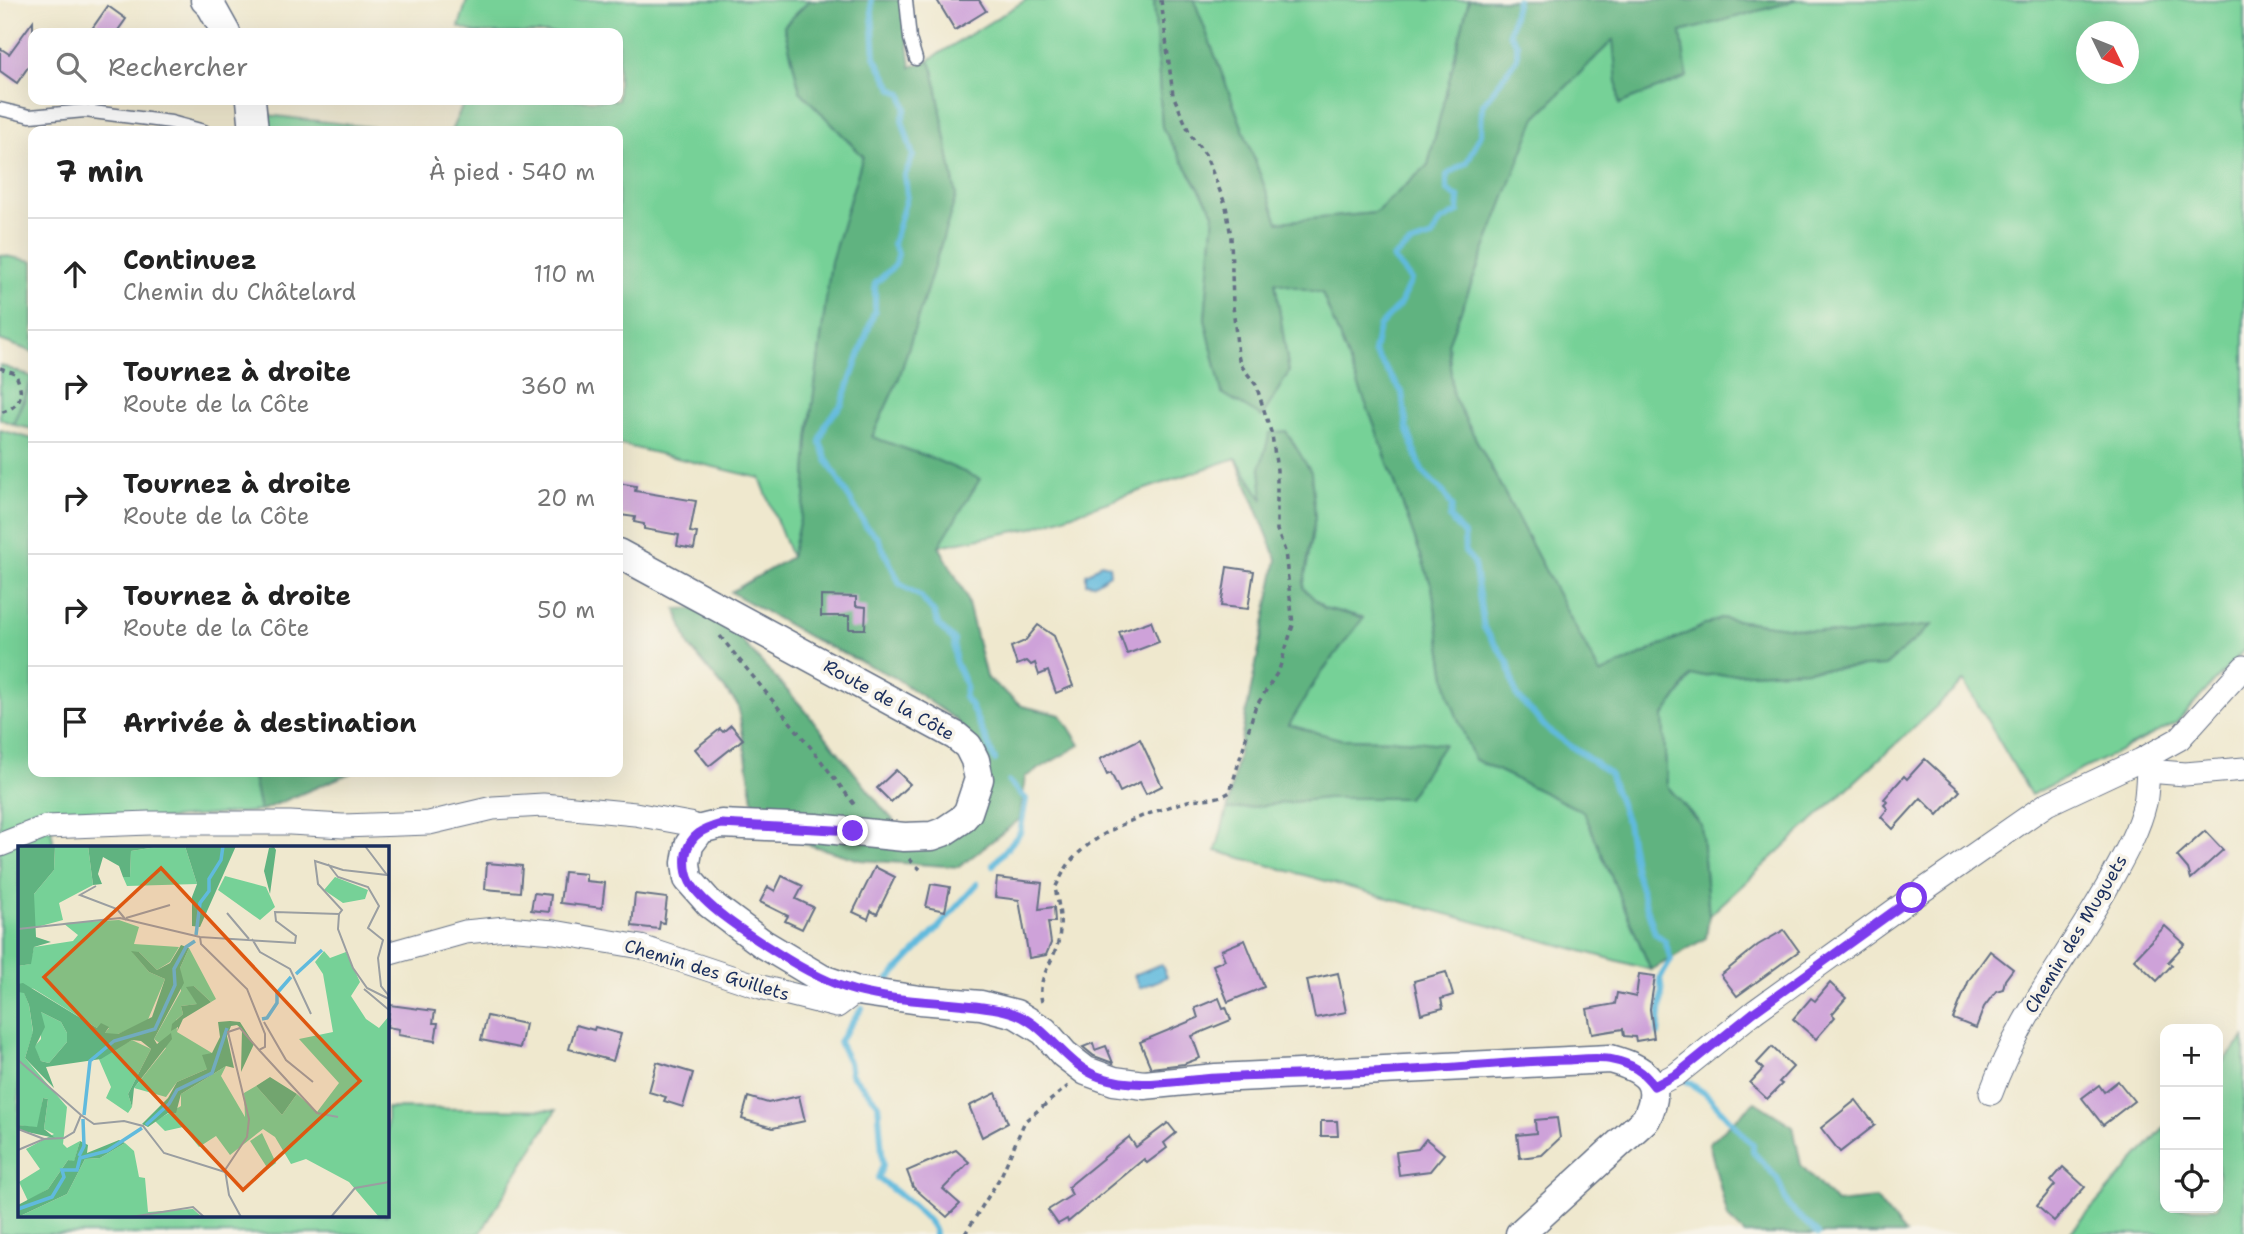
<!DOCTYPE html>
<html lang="fr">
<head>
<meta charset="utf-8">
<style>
	:root { --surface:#fff; --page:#f2f2f2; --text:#222; --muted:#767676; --line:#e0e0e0 }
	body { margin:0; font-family:"Shantell Sans",sans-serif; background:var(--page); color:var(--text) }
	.controls { position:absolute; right:21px; bottom:21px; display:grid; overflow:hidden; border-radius:14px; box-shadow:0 7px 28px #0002 }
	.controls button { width:63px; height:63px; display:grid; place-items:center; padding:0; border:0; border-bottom:2px solid var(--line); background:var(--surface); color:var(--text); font:35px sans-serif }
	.compass { position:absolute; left:2076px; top:21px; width:63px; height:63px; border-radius:50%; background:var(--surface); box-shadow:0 7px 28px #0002; rotate:133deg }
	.stop { position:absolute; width:21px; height:21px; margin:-16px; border:5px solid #7c3aed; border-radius:50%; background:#fff }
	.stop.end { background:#7c3aed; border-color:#fff; box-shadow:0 2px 7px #0008 }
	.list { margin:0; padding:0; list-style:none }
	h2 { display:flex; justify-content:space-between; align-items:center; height:91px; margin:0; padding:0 28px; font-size:30px }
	h2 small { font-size:23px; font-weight:400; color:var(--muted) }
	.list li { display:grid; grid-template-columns:46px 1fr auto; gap:21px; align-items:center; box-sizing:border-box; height:112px; padding:0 28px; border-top:2px solid var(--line) }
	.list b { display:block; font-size:26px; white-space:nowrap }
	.list p { margin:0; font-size:23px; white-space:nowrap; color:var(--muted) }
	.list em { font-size:23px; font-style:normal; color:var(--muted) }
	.icon { flex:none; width:38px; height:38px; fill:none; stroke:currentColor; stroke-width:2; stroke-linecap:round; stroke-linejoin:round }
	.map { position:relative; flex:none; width:2244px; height:1234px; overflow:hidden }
	.search { position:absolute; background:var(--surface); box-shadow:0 7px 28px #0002; left:28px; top:28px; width:595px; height:77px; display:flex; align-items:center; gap:18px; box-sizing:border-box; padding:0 24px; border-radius:14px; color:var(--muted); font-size:26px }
	.panel { position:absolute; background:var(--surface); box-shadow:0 7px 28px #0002; left:28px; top:126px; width:595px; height:651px; border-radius:14px }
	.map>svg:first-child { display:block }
</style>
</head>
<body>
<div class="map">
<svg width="2244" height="1234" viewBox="0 0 2244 1234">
	<rect width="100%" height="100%" fill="#f7f3e8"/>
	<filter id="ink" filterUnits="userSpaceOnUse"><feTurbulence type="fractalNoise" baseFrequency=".0143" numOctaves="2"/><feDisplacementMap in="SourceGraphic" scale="14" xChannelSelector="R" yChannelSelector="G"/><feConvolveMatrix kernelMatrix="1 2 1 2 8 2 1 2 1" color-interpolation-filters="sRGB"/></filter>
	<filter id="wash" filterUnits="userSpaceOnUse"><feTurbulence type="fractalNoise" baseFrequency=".00686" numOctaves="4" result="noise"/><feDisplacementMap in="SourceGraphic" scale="28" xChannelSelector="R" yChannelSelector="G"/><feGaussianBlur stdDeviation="1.57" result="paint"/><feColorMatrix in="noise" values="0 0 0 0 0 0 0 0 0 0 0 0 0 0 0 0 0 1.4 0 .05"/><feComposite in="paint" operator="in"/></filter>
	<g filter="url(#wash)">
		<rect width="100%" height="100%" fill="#efe8ce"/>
		<g fill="#76d197" stroke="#48807a" stroke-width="2" fill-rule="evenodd">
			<polygon points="467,0 810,0 784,26 800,91 863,156 831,262 808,439 805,499 791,557 760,478 618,444 618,131 451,131 465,100 618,100 618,33 475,33 459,27"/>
			<polygon points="1026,0 1154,0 1162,127 1214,213 1205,319 1222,392 1262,416 1289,372 1275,282 1322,293 1374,424 1432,587 1449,696 1474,759 1584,812 1651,970 1216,851 1227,810 1326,798 1408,798 1443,745 1405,740 1340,739 1288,725 1316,680 1362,617 1324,608 1303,588 1315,517 1263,502 1236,458 1032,528 939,546 934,459 872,437 899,378 956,196 934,73 929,60"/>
			<polygon points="1194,0 1469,0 1428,165 1375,213 1278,222"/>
			<path d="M1798,0h446v650l-68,73 -145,72 -67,-114 -255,235 -8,-91 -34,-39 -4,-69 29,-41 193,-10 45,-40 -84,9 -126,-17 -120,56 -147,-278 -5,-52 88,-227 78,-78 6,65 60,-72zM2086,32h42v42h-42z"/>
			<polygon points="267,115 404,131 266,131"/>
			<polygon points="0,255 33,261 33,352 0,340"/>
			<polygon points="0,365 32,377 13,424 0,419"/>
			<polygon points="30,386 33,387 33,429 14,425"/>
			<polygon points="0,430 33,439 33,772 252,772 260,811 51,828 54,847 19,847 19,1215 387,1215 387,1108 556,1110 480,1234 0,1234"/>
			<polygon points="2244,1038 2244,1234 2069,1234 2165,1126 2165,1208 2218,1208 2218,1068"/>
		</g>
		<g fill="#60b380" stroke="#3e716f" stroke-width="2">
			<polygon points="810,0 903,0 911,67 929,60 934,73 956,196 899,378 872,437 934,459 980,479 939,546 966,595 986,677 1022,706 1061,715 1080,745 1025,777 1020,819 959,867 860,860 766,832 753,800 738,705 689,646 676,609 712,608 804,709 884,810 913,842 960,835 980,751 955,719 894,677 813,639 731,592 791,557 805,499 808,439 831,262 863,156 800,91 784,26"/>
			<polygon points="1154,0 1194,0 1278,222 1375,213 1428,165 1469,0 1798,0 1681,32 1687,77 1619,104 1613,40 1536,117 1448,344 1453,396 1600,674 1720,618 1845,635 1932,625 1885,666 1691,676 1663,717 1667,786 1701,825 1709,916 1706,938 1651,970 1584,812 1474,759 1449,696 1432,587 1374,424 1322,293 1275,282 1289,372 1262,417 1222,393 1205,319 1214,213 1162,127"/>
			<polygon points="1286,431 1311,472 1315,517 1303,588 1324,608 1363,618 1316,680 1289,725 1340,739 1405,740 1444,744 1408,798 1326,798 1227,810 1277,559 1236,458 1263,500 1260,468 1270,433"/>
			<polygon points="252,772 353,772 260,811"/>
			<polygon points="1755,1102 1793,1126 1801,1165 1836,1203 1876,1199 1906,1234 1745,1234 1728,1218 1709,1143"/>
		</g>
		<g fill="#60badd" stroke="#3e749e" stroke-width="2">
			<polygon points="1101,563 1109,565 1110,574 1094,584 1086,583 1086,574 1092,571"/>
			<polygon points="1161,964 1167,977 1140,988 1134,975"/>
		</g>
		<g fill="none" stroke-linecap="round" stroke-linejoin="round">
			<g stroke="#60badd" stroke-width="6">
				<polyline points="871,0 875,57 892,88 902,94 906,108 902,120 913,156 905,175 907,196 893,244 898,254 895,265 875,284 875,310 842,404 826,423 820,442 827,460 867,528 877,536 900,584 920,596 934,613 939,626 954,640 955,661 966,686 964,697 970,704 995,760"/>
				<polyline points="1517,0 1509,33 1517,44 1517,58 1482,106 1481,134 1467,162 1447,175 1447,190 1459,198 1458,212 1440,222 1432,237 1410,244 1393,258 1411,280 1401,303 1379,327 1374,352 1402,392 1407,428 1422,471 1444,493 1452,506 1450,518 1464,535 1465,552 1474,563 1484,628 1508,662 1516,695 1548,730 1609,773 1627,823 1635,870 1655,933 1665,941 1671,960 1660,978 1662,992 1658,1034"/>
				<polyline points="993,865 1020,833 1026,799 1009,782"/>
				<polyline points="888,980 937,929 977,884"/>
				<path d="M862,1008l-23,34 10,20 2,12 27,29 5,62 -5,13c14,12 56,40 57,56"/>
				<polyline points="1682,1078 1706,1094 1753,1145 1753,1152 1777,1178 1789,1207 1818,1234"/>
			</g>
		</g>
		<g id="blocks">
			<g fill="#cea2d9">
				<polygon points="937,0 979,0 986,11 955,30"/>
				<polygon points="108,6 126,19 116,33 89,33"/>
				<polygon points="33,21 33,60 17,83 0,71 0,48 9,54"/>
				<polygon points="618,483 636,486 635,491 696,501 690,532 697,533 694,549 677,546 679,535 644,529 644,524 634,522 635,517 620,515 621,510 618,510"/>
				<polygon points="1227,567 1254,571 1248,609 1221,606"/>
				<polygon points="821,596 856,597 856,606 866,607 865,629 849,629 849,616 821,616"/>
				<polygon points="1151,621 1159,642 1127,654 1119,632"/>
				<polygon points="1038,625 1054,636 1073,686 1056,693 1048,671 1039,675 1035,663 1031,665 1027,661 1017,665 1011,647 1025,641"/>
				<polygon points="731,725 743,739 709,766 695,749 720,729 723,732"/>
				<polygon points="1140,739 1162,786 1146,794 1140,782 1120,792 1111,773 1107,775 1100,759"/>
				<polygon points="1925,759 1960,791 1938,815 1921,798 1893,829 1881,817 1888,809 1884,805 1887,802 1884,799 1904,776 1907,779"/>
				<polygon points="896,770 910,784 891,802 877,788"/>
				<polygon points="2205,831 2223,850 2191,879 2188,869 2177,856"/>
				<polygon points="487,863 522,866 520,892 485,889"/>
				<polygon points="875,867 895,877 877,914 871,911 868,919 853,912"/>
				<polygon points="564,872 586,874 586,881 605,883 602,908 560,903"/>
				<polygon points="782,876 803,886 796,899 813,907 802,929 785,921 788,916 760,902 768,887 775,891"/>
				<polygon points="997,878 1042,883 1039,909 1054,907 1055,922 1048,922 1051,943 1046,955 1029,958 1019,900 995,897"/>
				<polygon points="931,884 950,887 945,911 926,907"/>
				<polygon points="534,893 551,895 549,912 531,910"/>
				<polygon points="635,894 667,898 664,923 660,922 659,929 632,926"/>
				<polygon points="2165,926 2185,944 2168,962 2172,965 2157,981 2134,959"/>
				<polygon points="1784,930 1799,951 1737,996 1721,975 1758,945"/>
				<polygon points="1245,940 1264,987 1228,1002 1213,965 1225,960 1221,950"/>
				<polygon points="1990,951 2013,969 2005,980 2003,989 1996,991 1984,1007 1976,1028 1953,1019 1969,980"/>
				<polygon points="1446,972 1453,995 1441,999 1443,1008 1421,1014 1414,981"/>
				<polygon points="1338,973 1346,1012 1315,1018 1307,980"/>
				<polygon points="1639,974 1655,976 1650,1009 1654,1038 1636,1041 1635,1037 1624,1036 1623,1029 1592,1034 1587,1009 1615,1004 1617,993 1636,997"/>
				<polygon points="1830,983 1846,998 1832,1014 1835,1017 1816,1039 1793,1019 1811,998 1815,1001"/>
				<polygon points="1219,998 1223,1008 1226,1007 1231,1020 1192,1036 1200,1058 1184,1064 1151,1068 1140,1042 1198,1018 1195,1008"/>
				<polygon points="390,1005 435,1011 433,1023 438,1023 435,1041 398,1035 399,1029 387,1027"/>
				<polygon points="487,1016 525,1024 520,1048 481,1040"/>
				<polygon points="576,1025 594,1030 595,1027 621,1034 613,1061 569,1049"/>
				<polygon points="1093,1043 1095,1050 1106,1046 1113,1063 1094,1056 1083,1047"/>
				<polygon points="1772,1047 1793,1067 1779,1082 1782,1084 1767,1099 1750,1083 1763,1069 1757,1063"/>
				<polygon points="657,1062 693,1073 683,1107 664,1101 666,1097 649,1092"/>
				<polygon points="2118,1081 2134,1101 2103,1125 2082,1098 2099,1085 2104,1092"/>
				<polygon points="996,1093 1008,1123 982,1137 969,1106"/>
				<polygon points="799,1096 805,1121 773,1128 742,1119 748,1097 768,1103"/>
				<polygon points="1856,1100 1875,1125 1840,1152 1821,1128"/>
				<polygon points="1557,1118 1560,1138 1542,1155 1520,1158 1517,1135 1536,1133 1535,1120"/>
				<polygon points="1321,1121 1337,1121 1338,1136 1321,1136"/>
				<polygon points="1168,1123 1176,1133 1164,1143 1167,1148 1147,1163 1144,1159 1068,1222 1067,1219 1058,1224 1048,1210 1072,1195 1068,1187 1129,1137 1136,1147"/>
				<polygon points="1426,1139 1444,1154 1430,1171 1399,1175 1396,1152 1418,1149"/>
				<polygon points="956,1150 969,1162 943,1189 960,1204 947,1217 913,1187 907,1171"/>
				<polygon points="2063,1167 2085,1187 2054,1221 2037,1206 2055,1185 2051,1181"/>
			</g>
		</g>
	</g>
	<g filter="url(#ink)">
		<use href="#blocks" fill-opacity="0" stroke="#657085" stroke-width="2"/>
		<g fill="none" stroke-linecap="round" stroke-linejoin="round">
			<defs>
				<g id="service">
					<polyline points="906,0 910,39 916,59"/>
					<polyline points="0,109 30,116 85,111 171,122 204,131"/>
				</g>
				<g id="minor">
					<polyline points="2141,761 2148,771 2185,774 2244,769"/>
					<polyline points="0,845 46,827 149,823 290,823 343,826 429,823 493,808 543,805 635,814 690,824 701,829"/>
					<polyline points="387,954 465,932 506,928 554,932 641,947 761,987 837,1006 857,991"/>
					<polyline points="1654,1086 1677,1074 1754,1012 1912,898 2047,804 2141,760 2179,739 2244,667"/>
					<path d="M1991,1093c27,-75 77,-137 116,-206 14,-26 31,-54 38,-84 2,-10 2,-21 3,-32"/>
				</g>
				<g id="tertiary">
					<polyline points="205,0 211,6 226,33"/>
					<polyline points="251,100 254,131"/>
					<path d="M618,553l338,183 12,10 7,14 4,19 -11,33 -7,8 -18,12 -11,4 -28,1 -88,-9 -95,-4 -20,5 -12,16 -3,18 2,16 22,25 52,39 60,36 35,12 63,9 61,5 35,9 28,17 20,23 22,17 28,10 30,4 72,-7 394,-19c35,10 55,22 36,60l-126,115"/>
				</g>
			</defs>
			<use href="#service" stroke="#657085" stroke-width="15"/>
			<use href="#minor" stroke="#657085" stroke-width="25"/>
			<use href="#tertiary" stroke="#657085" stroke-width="31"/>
			<g stroke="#657085" stroke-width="3.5" stroke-dasharray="5 5" stroke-linecap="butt">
				<path d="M0,368l15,5c10,21 7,33 -15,40"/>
				<polyline points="720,636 812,749 857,808"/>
				<polyline points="909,859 921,870"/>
				<path d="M1042,1002c-6,-26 13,-40 17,-64 3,-17 0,-33 -4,-50 5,-9 10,-20 17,-28 28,-32 77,-47 116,-59 14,-4 29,0 42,-9l25,-84 24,-38 14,-45 -8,-74 -8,-21v-60l-5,-35 -16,-50 -16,-21 -2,-9 -5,-49 -2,-69 -5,-31 -21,-52 -14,-18 -18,-41 -12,-95"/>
				<polyline points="965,1234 1001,1176 1025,1121 1068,1086"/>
			</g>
			<use href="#service" stroke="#fff" stroke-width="12"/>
			<use href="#minor" stroke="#fff" stroke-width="23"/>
			<use href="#tertiary" stroke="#fff" stroke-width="28"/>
		</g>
	</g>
	<g fill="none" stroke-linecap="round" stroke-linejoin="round" filter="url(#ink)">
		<path stroke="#7c3aed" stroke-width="9" d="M853,831l-132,-7c-17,5 -31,10 -35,30 -1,9 0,20 4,28 14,25 61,54 86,70 25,16 51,31 80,39 49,13 101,9 150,20 40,9 56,53 94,66 40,13 76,3 117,1 65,-3 130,-4 195,-8 53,-3 104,-9 157,-10 14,-1 31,-3 44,0 19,4 30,11 41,26l23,-12 77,-62 158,-114"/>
	</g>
	<g text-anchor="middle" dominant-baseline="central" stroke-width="7" stroke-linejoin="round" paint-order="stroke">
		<g font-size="18" fill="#1b2f5e" stroke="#f7f3e8">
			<text transform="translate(889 700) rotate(29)">Route de la Côte</text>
			<text transform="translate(2076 934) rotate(-59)">Chemin des Muguets</text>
			<text transform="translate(707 970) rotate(17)">Chemin des Guillets</text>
		</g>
	</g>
	<g transform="translate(18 846)">
		<rect width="371" height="371" fill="#efe8ce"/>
		<path d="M37,0h33l5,39 -34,18 4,17 -30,8 1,-34 20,-24zM145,0h22l12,38 -70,2 -4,-9h7l1,-26zM207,30l41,11 9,20 -15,13 -42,-30zM317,31l33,13 -3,9 -22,4 -19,-13zM101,74l20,7 -5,17 45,3 -9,15 -13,8 -18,-18 -6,1 16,19 16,7 -18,43 -29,12h-14l5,-6h-12l-63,-39 -16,-5v-18l12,-2 4,-17 39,-6 5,-6 -15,-12zM171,102l27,51 -5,3 -17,-16 -5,5 9,13 -17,2 2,8 -7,6 1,12 35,21 -5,16 -30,13 -11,15 -32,-9 32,-40 -12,-9 27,-48 -1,-23zM306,105l6,7 16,-6 14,30 -9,14 15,23 13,9 10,-12v198l-5,3h-5l-30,-35 -43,-23 -15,5 -16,-27 -12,-8 -33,26 -14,-19 -17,11 -16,-20 -18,4 -10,-10 26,-15v-12l45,-28 -5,10 24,41 -1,-24 12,-7 26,29 15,-21 20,18 22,-29 -40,-44 34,-7 -10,-58 -8,-12zM0,146h6l5,13 4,27 -8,26 42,49 -4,37 4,4 13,-7 -6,21 -6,-2 -20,29 -20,12 -9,-19 21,-13 -14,-20 28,-15 -10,-5 4,-30 -5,-1 -5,30 -20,-3zM23,166l20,10 6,11v9l-18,21 -8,-2 -7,-14 7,-8zM114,194l19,9 -23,45 4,13 -4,6 -22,-15 5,-11 -13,-30zM244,287l14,30 -8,6 -18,-28zM107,297l9,8 5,26 6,1 3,34 45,-3 9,8h-184l49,-23 18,-35 15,-1z" fill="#76d197"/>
		<path d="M0,0h37l-1,24 -20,24 2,43 15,5 -17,5 -3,17 -13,2zM70,0h75l-32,5 -1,26h-7l-4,-11 -16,-9 -5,17 4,10 -9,1zM167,0h51l-36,81 -8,-1v-29l5,-13zM256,1l2,3 -6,44 -6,-23 5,-23zM163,99l8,3 -9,20 4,15 -30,56 3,5 14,-11 1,6 -38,49 -2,19 -4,-13 23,-45 -10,-8 -9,-1 -31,19 -55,8 8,21 -29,-30 8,-27 -4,-26 -5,-12 -6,-1v-8l5,-1 74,45 4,-5 8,4 -4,6 13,1 34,-17 13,-38 -16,-7 -18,-21 8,1 18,18 13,-7zM23,166l20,10 6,11v9l-18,21 -8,-2 -6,-14 10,-20zM176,140l17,16 -28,17 -6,13 1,-5 -7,4 1,-7 11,-10 -2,-8 16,-2 -11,-17zM212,175l10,1 14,22 -13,28 1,-43 -5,-4 -6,1 -4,10 7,32 -8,-2 -45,28 -5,19h-8l-20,14 -6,-3 26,-26 9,-16 30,-13 -5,-14 10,-2 8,-16 -2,-15zM252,231l27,17 -15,21 -26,-29zM25,252l5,1 -4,30 11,9 -37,-8v-5l19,2zM101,294l6,3 -25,15 -15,1 -18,35 -49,23v-12l30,-16 20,-29 6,1 6,-20 8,4 -1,8z" fill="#60b380" fill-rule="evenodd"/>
		<path fill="none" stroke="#60badd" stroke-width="3.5" d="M178,89l4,-32 9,-12v-12l12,-19 2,-14M278,128l26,-24M244,173l5,-1 10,-15v-10l14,-16M66,269l6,-54 24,-20 41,-12 20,-44 -1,-16 12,-22 9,-6M128,279l23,-21 8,-14 35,-17 15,-45M61,310l5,-10 -1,-27M0,363l34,-12 12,-20 -2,-7h15l3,-12 27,-7 35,-23"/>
		<path fill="none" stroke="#9a9ea1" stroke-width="2" d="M310,18l10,13 30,10 11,19 -11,22 15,12 -5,18 3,28 8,10M78,40l-16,9 37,14 9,11M209,67l22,26M321,68l-1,15 15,39 14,20 22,11M108,72l44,-13M0,83l102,-11 80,19M234,93l8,13 30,17 21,45M346,143l25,21M246,176l22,38 27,22M241,204l58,63 21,4M0,214l63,55M0,283l26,10M0,304l26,-11 20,-1 10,-6 7,-17 13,9 30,-3 19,5 21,27 61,19M113,371l62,-10 11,10M223,371l-12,-22 -4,-25 22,-33 2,-18 -21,-87 12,-4 19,22 6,-3v-13l-18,-45 -46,-45 -1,-7 95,6 1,-7 -20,-15 -1,-9 64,2 3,-4 -24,-26 -3,-23 28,9 44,5 -22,-29M313,371l24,-29 34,-6"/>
		<path fill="#de5710" fill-opacity="0.15" stroke="#de5710" stroke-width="3.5" d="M143,22l199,213 -117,109 -199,-213z"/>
		<rect width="371" height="371" fill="none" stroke="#1b2f5e" stroke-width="3.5"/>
	</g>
</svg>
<div class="controls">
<button>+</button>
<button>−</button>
<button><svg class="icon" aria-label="locate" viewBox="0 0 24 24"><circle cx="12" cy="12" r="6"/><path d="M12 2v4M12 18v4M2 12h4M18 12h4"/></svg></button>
</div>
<svg class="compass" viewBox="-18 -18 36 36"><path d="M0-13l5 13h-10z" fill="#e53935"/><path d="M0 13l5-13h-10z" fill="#767676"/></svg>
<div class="stop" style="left:1912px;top:898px"></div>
<div class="stop end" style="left:853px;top:831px"></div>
<div class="search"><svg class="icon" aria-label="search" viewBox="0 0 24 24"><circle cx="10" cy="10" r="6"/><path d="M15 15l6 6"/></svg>Rechercher</div>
<section class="panel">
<h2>7 min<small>À pied · 540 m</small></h2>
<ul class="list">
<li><svg class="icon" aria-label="ahead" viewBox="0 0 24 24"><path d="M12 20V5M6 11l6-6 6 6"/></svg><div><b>Continuez</b><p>Chemin du Châtelard</p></div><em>110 m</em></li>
<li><svg class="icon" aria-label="right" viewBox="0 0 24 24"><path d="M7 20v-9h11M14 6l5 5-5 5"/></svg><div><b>Tournez à droite</b><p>Route de la Côte</p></div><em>360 m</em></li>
<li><svg class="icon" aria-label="right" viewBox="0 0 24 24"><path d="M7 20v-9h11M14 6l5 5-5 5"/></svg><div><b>Tournez à droite</b><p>Route de la Côte</p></div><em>20 m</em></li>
<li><svg class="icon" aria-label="right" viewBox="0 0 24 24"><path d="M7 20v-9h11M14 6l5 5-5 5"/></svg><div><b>Tournez à droite</b><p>Route de la Côte</p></div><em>50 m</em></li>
<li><svg class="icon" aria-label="arrive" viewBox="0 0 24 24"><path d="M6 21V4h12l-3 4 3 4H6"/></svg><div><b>Arrivée à destination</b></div></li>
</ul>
</section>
</div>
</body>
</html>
